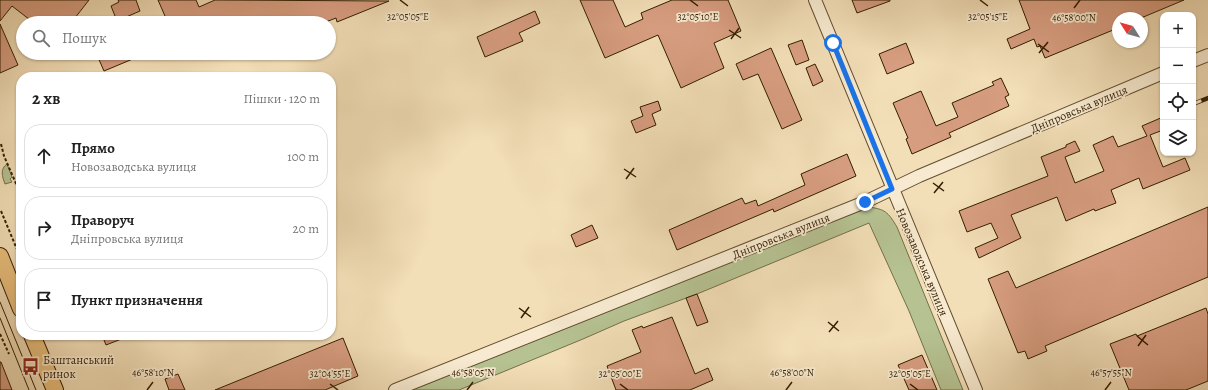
<!DOCTYPE html>
<html lang="uk">
<head>
<meta charset="utf-8">
<style>
	:root { --surface:#fff; --page:#f6f6f6; --text:#222; --muted:#767676; --line:#e0e0e0 }
	body { margin:0; font-family:Alegreya,serif; background:var(--page); color:var(--text) }
	.controls { position:absolute; right:12px; top:12px; display:grid; overflow:hidden; border-radius:8px; box-shadow:0 1px 3px #0004 }
	.controls button { width:36px; height:36px; display:grid; place-items:center; padding:0; border:0; border-bottom:1px solid var(--line); background:var(--surface); color:var(--text); font:20px sans-serif }
	.compass { position:absolute; left:1112px; top:12px; width:36px; height:36px; border-radius:50%; background:var(--surface); box-shadow:0 1px 3px #0004; rotate:307deg }
	.stop { position:absolute; width:12px; height:12px; margin:-9px; border:3px solid #1a73e8; border-radius:50%; background:#fff }
	.stop.end { background:#1a73e8; border-color:#fff; box-shadow:0 1px 4px #0008 }
	.list { margin:0; padding:0; list-style:none }
	h2 { display:flex; justify-content:space-between; align-items:center; height:52px; margin:0; padding:0 16px; font-size:17px }
	h2 small { font-size:13px; font-weight:400; color:var(--muted) }
	.list li { display:grid; grid-template-columns:26px 1fr auto; gap:12px; align-items:center; box-sizing:border-box; height:64px; margin:0 8px 8px; padding:0 8px; border:1px solid var(--line); border-radius:16px }
	.list b { display:block; font-size:15px; white-space:nowrap }
	.list p { margin:0; font-size:13px; white-space:nowrap; color:var(--muted) }
	.list em { font-size:13px; font-style:normal; color:var(--muted) }
	.icon { flex:none; width:22px; height:22px; fill:none; stroke:currentColor; stroke-width:2; stroke-linecap:round; stroke-linejoin:round }
	.map { position:relative; flex:none; width:1208px; height:390px; overflow:hidden }
	.search { position:absolute; background:var(--surface); box-shadow:0 1px 3px #0004; left:16px; top:16px; width:320px; height:44px; display:flex; align-items:center; gap:10px; box-sizing:border-box; padding:0 14px; border-radius:22px; color:var(--muted); font-size:15px }
	.panel { position:absolute; background:var(--surface); box-shadow:0 1px 3px #0004; left:16px; top:72px; width:320px; height:268px; border-radius:16px }
	.map>svg:first-child { display:block }
</style>
</head>
<body>
<div class="map">
<svg width="1208" height="390" viewBox="0 0 1208 390">
	<rect width="100%" height="100%" fill="#f2deb7"/>
	<filter id="stains"><feTurbulence type="fractalNoise" baseFrequency=".005" numOctaves="4"/><feColorMatrix values="0 0 0 0 .2 0 0 0 0 .09 0 0 0 0 .02 0 0 0 .5 -.17"/></filter>
	<radialGradient id="worn" r=".72"><stop offset=".6" stop-color="#630" stop-opacity="0"/><stop offset="1" stop-color="#630" stop-opacity=".3"/></radialGradient>
	<g fill="#b6c292" stroke="#747049">
		<path d="M7,164l5,13 -2,2 2,3 -7,2c-3,-8 -5,-15 2,-20z"/>
		<path d="M868,207c17,2 20,5 29,20l66,163h-22l-32,-79 -40,-88 -172,71 -73,27 -41,18 -124,51h-47z"/>
	</g>
	<g fill="#d79d80" stroke="#331e00">
		<polygon points="0,0 89,0 71,23 34,23 12,6 0,21"/>
		<polygon points="118,0 136,0 140,11 117,21 111,6 119,2"/>
		<polygon points="158,0 196,0 199,7 215,0 389,1 337,22 336,18 323,23 168,23"/>
		<polygon points="580,0 613,0 625,27 643,19 641,13 672,0 728,0 741,31 714,43 724,68 681,88 658,35 605,58"/>
		<polygon points="852,0 890,0 890,1 857,13"/>
		<polygon points="1019,0 1184,0 1141,18 1118,18 1118,28 1045,58 1040,46 1037,47 1034,39 1011,49 1007,39 1030,29"/>
		<polygon points="535,11 540,23 519,33 523,41 485,57 477,37"/>
		<polygon points="0,24 18,65 0,73"/>
		<polygon points="802,40 809,60 796,65 788,45"/>
		<polygon points="906,43 914,63 887,74 879,54"/>
		<polygon points="771,48 802,120 782,129 758,74 743,80 736,64"/>
		<polygon points="102,53 147,53 104,71 97,55"/>
		<polygon points="815,64 823,81 813,86 806,68"/>
		<polygon points="1001,78 1009,95 1005,97 1009,106 949,133 951,137 912,154 906,139 908,138 893,103 921,91 936,126 958,117 952,103 994,85 992,82"/>
		<polygon points="658,101 661,110 652,114 656,125 636,133 631,121 643,116 640,107"/>
		<polygon points="1163,117 1163,130 1150,135 1163,167 1185,158 1190,170 1143,189 1139,178 1111,190 1116,203 1095,211 1094,209 1066,221 1057,197 1011,215 1021,238 979,258 975,248 998,238 991,223 967,232 959,211 1048,176 1041,157 1066,147 1066,145 1075,141 1080,151 1065,157 1075,183 1104,171 1093,145 1113,136 1118,147 1147,136 1142,126"/>
		<polygon points="847,154 856,176 774,212 773,209 677,250 669,230 742,198 745,204 756,200 758,206 805,185 801,174"/>
		<polygon points="1208,207 1208,277 1045,346 1047,351 1028,359 1025,351 1018,353 988,279 1008,271 1016,288"/>
		<polygon points="592,225 598,238 576,247 571,235"/>
		<polygon points="697,294 708,322 697,326 686,298"/>
		<polygon points="1206,308 1208,314 1208,381 1186,390 1129,390 1110,344 1136,334 1137,336"/>
		<polygon points="672,317 695,374 708,368 713,380 690,390 616,390 607,366 641,352 632,330 642,326 643,328"/>
		<polygon points="102,335 129,335 129,336 106,345"/>
		<polygon points="343,338 358,376 325,390 215,390"/>
		<polygon points="922,355 937,390 909,390 898,365"/>
		<polygon points="0,362 1,362 12,390 0,390"/>
		<polygon points="178,374 185,390 169,390 165,379"/>
	</g>
	<g fill="none" stroke-linecap="round" stroke-linejoin="round">
		<defs>
			<g id="minor">
				<polyline points="815,0 976,390"/>
				<polyline points="1193,61 1208,55"/>
				<polyline points="395,390 865,202 919,176 1163,73"/>
			</g>
			<g id="major">
				<polyline points="0,256 21,309"/>
				<polyline points="32,335 55,390"/>
			</g>
		</defs>
		<use href="#minor" stroke="#634e2e" stroke-width="14"/>
		<use href="#major" stroke="#331e00" stroke-width="18"/>
		<g stroke="#331e00" stroke-width="2" stroke-dasharray="3 2" stroke-linecap="butt">
			<polyline points="1,144 4,156 21,195"/>
			<polyline points="1,211 21,259"/>
			<polyline points="0,334 9,354"/>
		</g>
		<use href="#minor" stroke="#f7ead0" stroke-width="12"/>
		<use href="#major" stroke="#e9bf7c" stroke-width="16"/>
		<g stroke="#331e00" stroke-width="1">
			<polyline points="0,302 36,390"/>
			<polyline points="0,318 29,390"/>
		</g>
		<defs>
			<polyline id="rail" points="1193,104 1208,98"/>
		</defs>
		<use href="#rail" stroke="#331e00" stroke-width="4.5"/>
		<use href="#rail" stroke="#f7ead0" stroke-width="3" stroke-dasharray="9" stroke-linecap="butt"/>
	</g>
	<g fill="none" stroke-linecap="round" stroke-linejoin="round">
		<polyline stroke="#1a73e8" stroke-width="5" points="833,43 892,189 865,202"/>
	</g>
	<path fill="none" stroke="#331e00" stroke-width="1.5" d="M400,0l8,6M690,0l8,6M980,0l8,6M1074,8l6,-8M729,30l12,8M731,39l8,-11M1038,44l11,8M1039,53l9,-11M624,169l12,8M626,179l8,-11M933,183l11,8M934,193l9,-11M519,308l12,9M521,318l8,-11M828,322l11,9M829,332l9,-11M1137,336l11,9M1138,346l8,-11M330,384l8,6M620,384l8,6M910,384l8,6M147,390l6,-8M467,390l6,-8M786,390l6,-8M1105,390l6,-8"/>
	<defs>
		<symbol id="bus-bare" viewBox="-9 -9 18 18"><path d="M-5-6H5V4H4V6H2V4H-2V6H-4V4H-5ZM-3.5-4V0h7V-4ZM-3.5 1.2v1.5H-2V1.2ZM2 1.2v1.5H3.5V1.2Z" fill="#8f2418" stroke="#f7ead0" stroke-width="2.5" paint-order="stroke"/></symbol>
	</defs>
	<g fill-rule="evenodd">
		<use href="#bus-bare" x="18" y="354" width="25" height="25"/>
	</g>
	<g text-anchor="middle" dominant-baseline="central" stroke-width="3.5" stroke-linejoin="round" paint-order="stroke">
		<g font-size="12" fill="#331e00" stroke="#f7ead0">
			<text transform="translate(1079 109) rotate(-23)">Дніпровська вулиця</text>
			<text transform="translate(781 236) rotate(-22)">Дніпровська вулиця</text>
			<text transform="translate(922 262) rotate(67)">Новозаводська вулиця</text>
		</g>
		<g font-size="12" fill="#331e00" stroke="#f7ead0" text-anchor="start">
			<text x="43" y="360">Баштанський<tspan x="43" dy="14">ринок</tspan></text>
		</g>
	</g>
	<g font-size="10" text-anchor="middle" fill="#331e00" stroke="#f7ead0" stroke-width="3.5" stroke-linejoin="round" paint-order="stroke">
		<text x="408" y="20">32°05'05"E</text>
		<text x="698" y="20">32°05'10"E</text>
		<text x="988" y="20">32°05'15"E</text>
		<text x="1074" y="21">46°58'00"N</text>
		<text x="153" y="376">46°58'10"N</text>
		<text x="473" y="376">46°58'05"N</text>
		<text x="792" y="376">46°58'00"N</text>
		<text x="1111" y="376">46°57'55"N</text>
		<text x="620" y="377">32°05'00"E</text>
		<text x="910" y="377">32°05'05"E</text>
		<text x="330" y="377">32°04'55"E</text>
	</g>
	<rect width="100%" height="100%" filter="url(#stains)"/>
	<rect width="100%" height="100%" fill="url(#worn)"/>
</svg>
<div class="controls">
<button>+</button>
<button>−</button>
<button><svg class="icon" aria-label="locate" viewBox="0 0 24 24"><circle cx="12" cy="12" r="6"/><path d="M12 2v4M12 18v4M2 12h4M18 12h4"/></svg></button>
<button><svg class="icon" aria-label="layers" viewBox="0 0 24 24"><path d="M12 4l9 5-9 5-9-5zM3 14l9 5 9-5"/></svg></button>
</div>
<svg class="compass" viewBox="-18 -18 36 36"><path d="M0-13l5 13h-10z" fill="#e53935"/><path d="M0 13l5-13h-10z" fill="#767676"/></svg>
<div class="stop" style="left:833px;top:43px"></div>
<div class="stop end" style="left:865px;top:202px"></div>
<div class="search"><svg class="icon" aria-label="search" viewBox="0 0 24 24"><circle cx="10" cy="10" r="6"/><path d="M15 15l6 6"/></svg>Пошук</div>
<section class="panel">
<h2>2 хв<small>Пішки · 120 m</small></h2>
<ul class="list">
<li><svg class="icon" aria-label="ahead" viewBox="0 0 24 24"><path d="M12 20V5M6 11l6-6 6 6"/></svg><div><b>Прямо</b><p>Новозаводська вулиця</p></div><em>100 m</em></li>
<li><svg class="icon" aria-label="right" viewBox="0 0 24 24"><path d="M7 20v-9h11M14 6l5 5-5 5"/></svg><div><b>Праворуч</b><p>Дніпровська вулиця</p></div><em>20 m</em></li>
<li><svg class="icon" aria-label="arrive" viewBox="0 0 24 24"><path d="M6 21V4h12l-3 4 3 4H6"/></svg><div><b>Пункт призначення</b></div></li>
</ul>
</section>
</div>
</body>
</html>
